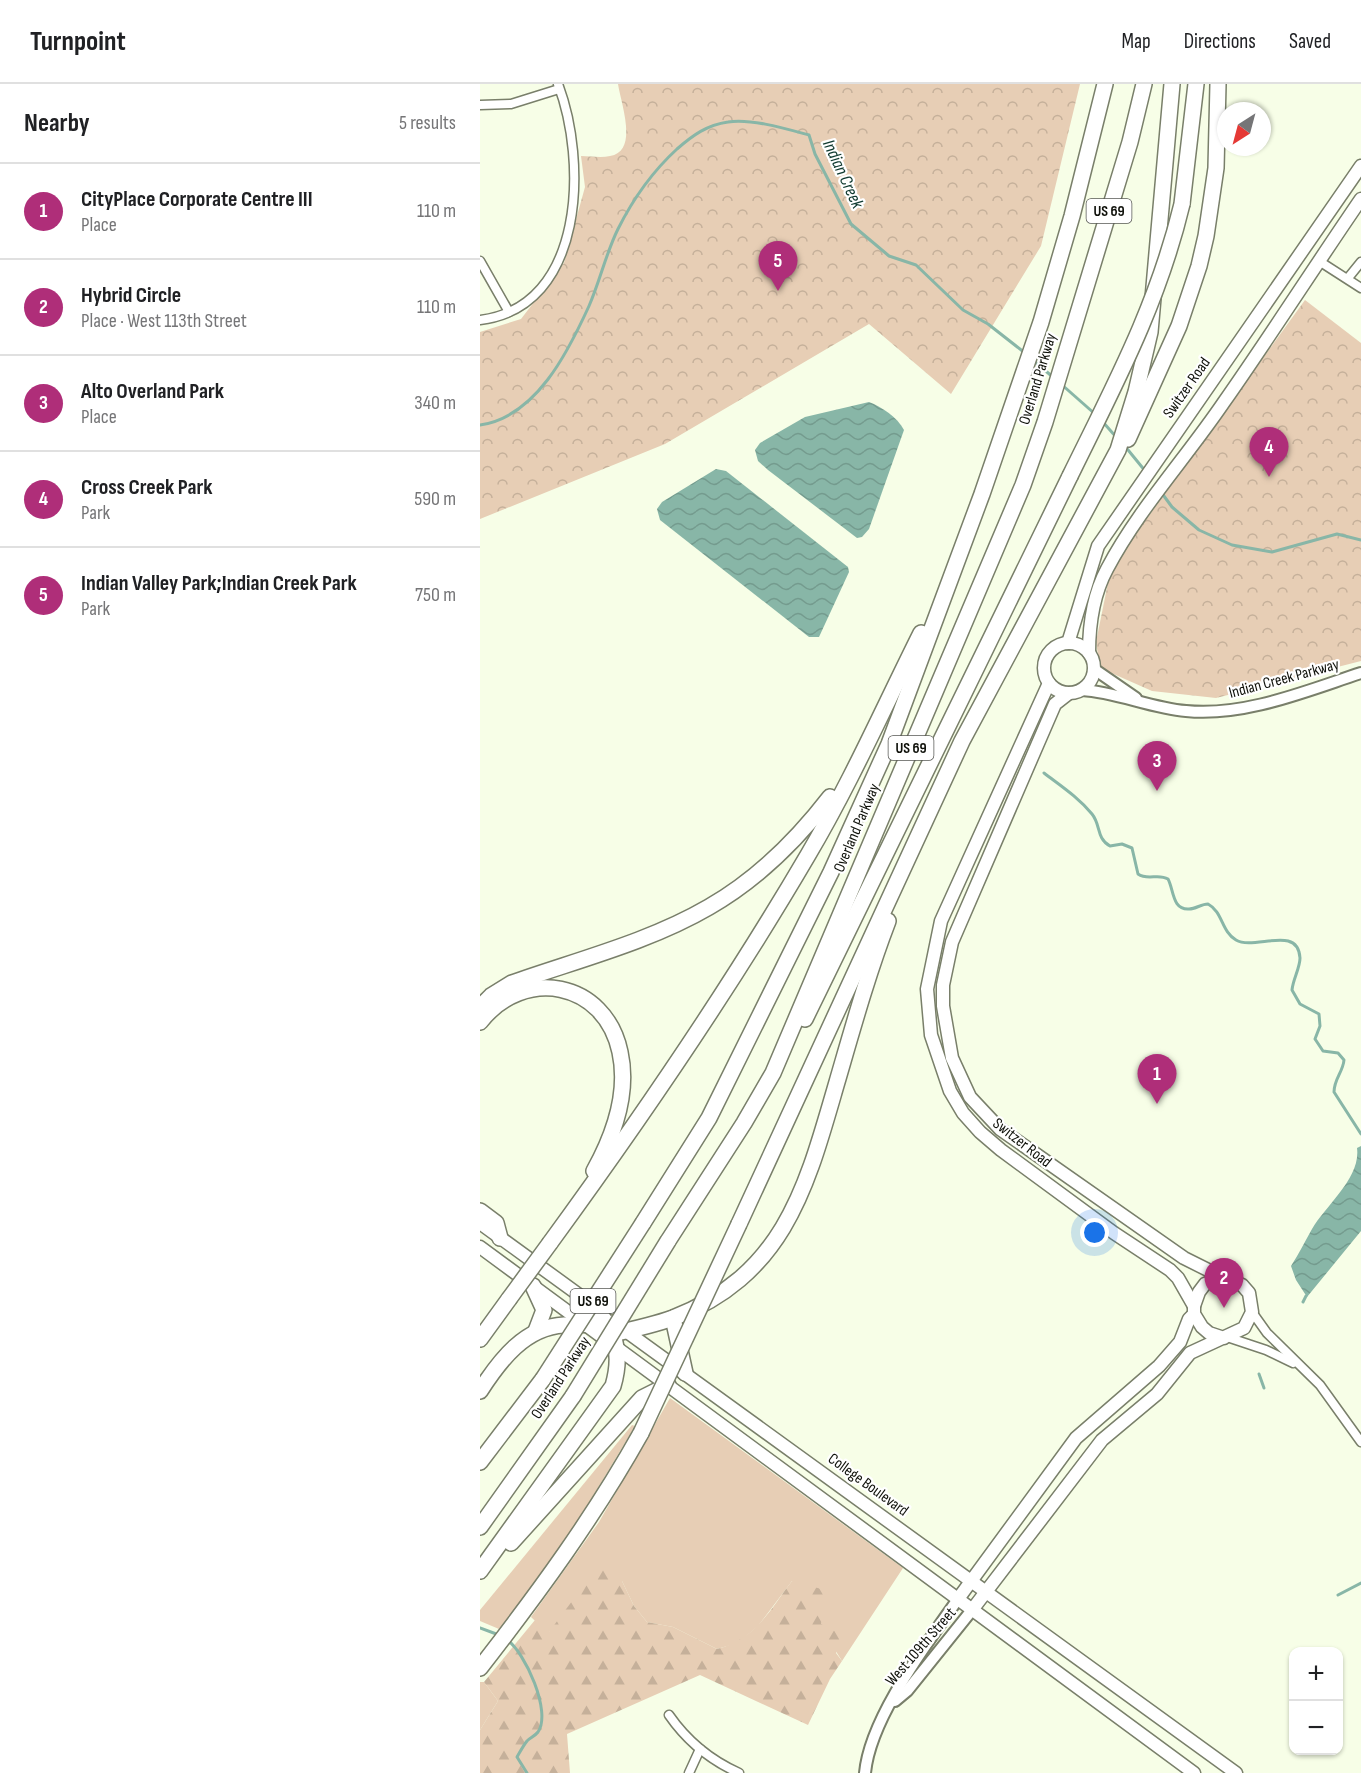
<!DOCTYPE html>
<html lang="en">
<head>
<meta charset="utf-8">
<style>
	:root { --surface:#fff; --page:#f6f6f6; --text:#202124; --muted:#757577; --line:#e0e0e0; --accent:#af2e79 }
	body { margin:0; font-family:"Sofia Sans Condensed",sans-serif; background:var(--page); color:var(--text) }
	.controls { position:absolute; right:18px; bottom:18px; display:grid; overflow:hidden; border-radius:12px; box-shadow:0 2px 4px #0004 }
	.controls button { width:54px; height:54px; display:grid; place-items:center; padding:0; border:0; border-bottom:2px solid var(--line); background:var(--surface); color:var(--text); font:30px sans-serif }
	.compass { position:absolute; left:737px; top:18px; width:54px; height:54px; border-radius:50%; background:var(--surface); box-shadow:0 2px 4px #0004; rotate:216deg }
	.you { position:absolute; left:615px; top:1149px; width:21px; height:21px; margin:-15px; border:4px solid #fff; border-radius:50%; background:#1a73e8; box-shadow:0 0 0 9px #1a73e833 }
	.badge { display:grid; place-items:center; width:39px; height:39px; border-radius:50%; background:var(--accent); color:#fff; font-size:20px; font-weight:700 }
	.pin { position:absolute; translate:-50% -50px; filter:drop-shadow(0 2px 3px #0008) }
	.pin::after { content:''; position:absolute; top:32px; width:21px; height:18px; background:inherit; clip-path:polygon(0 0,100% 0,50% 100%) }
	.list { margin:0; padding:0; list-style:none }
	h2 { display:flex; justify-content:space-between; align-items:center; height:78px; margin:0; padding:0 24px; font-size:26px }
	h2 small { font-size:20px; font-weight:400; color:var(--muted) }
	.list li { display:grid; grid-template-columns:39px 1fr auto; gap:18px; align-items:center; box-sizing:border-box; height:96px; padding:0 24px; border-top:2px solid var(--line) }
	.list b { display:block; font-size:22px; white-space:nowrap }
	.list p { margin:0; font-size:20px; white-space:nowrap; color:var(--muted) }
	.list em { font-size:20px; font-style:normal; color:var(--muted) }
	.map { position:relative; flex:none; width:881px; height:1689px; overflow:hidden }
	header { display:flex; align-items:center; gap:36px; box-sizing:border-box; height:84px; padding:0 30px; background:var(--surface); border-bottom:2px solid var(--line) }
	header strong { font-size:28px }
	nav { display:flex; gap:33px; margin-inline-start:auto; font-size:21px }
	main { display:flex }
	aside { flex:1; background:var(--surface) }
	.map>svg:first-child { display:block }
</style>
</head>
<body>
<header>
<strong>Turnpoint</strong>
<nav><a>Map</a><a>Directions</a><a>Saved</a></nav>
</header>
<main>
<aside>
<h2>Nearby<small>5 results</small></h2>
<ul class="list">
<li><span class="badge">1</span><div><b>CityPlace Corporate Centre III</b><p>Place</p></div><em>110 m</em></li>
<li><span class="badge">2</span><div><b>Hybrid Circle</b><p>Place · West 113th Street</p></div><em>110 m</em></li>
<li><span class="badge">3</span><div><b>Alto Overland Park</b><p>Place</p></div><em>340 m</em></li>
<li><span class="badge">4</span><div><b>Cross Creek Park</b><p>Park</p></div><em>590 m</em></li>
<li><span class="badge">5</span><div><b>Indian Valley Park;Indian Creek Park</b><p>Park</p></div><em>750 m</em></li>
</ul>
</aside>
<div class="map">
<svg width="881" height="1689" viewBox="0 0 881 1689">
	<defs>
		<pattern id="forest-firs" width="22" height="20" patternUnits="userSpaceOnUse" patternTransform="scale(1.5)"><rect width="22" height="20" fill="#e7ceb5"/><path d="M5 1l3.5 6h-7zM16 11l3.5 6h-7z" fill="#c5b09a"/></pattern>
		<pattern id="park-crowns" width="20" height="18" patternUnits="userSpaceOnUse" patternTransform="scale(1.5)"><rect width="20" height="18" fill="#e7ceb5"/><path d="M2 6a3 3 0 1 1 6 0M12 15a3 3 0 1 1 6 0" fill="none" stroke="#c5b09a"/></pattern>
		<pattern id="water-waves" width="16" height="10" patternUnits="userSpaceOnUse" patternTransform="scale(1.5)"><rect width="16" height="10" fill="#88b6a7"/><path d="M0 5q4-4 8 0t8 0" fill="none" stroke="#749b8e"/></pattern>
	</defs>
	<rect width="100%" height="100%" fill="#f7fee7"/>
	<g fill="#e7ceb5">
		<polygon points="190,1314 423,1484 362,1577 312,1497 278,1542 258,1559 237,1565 193,1543 167,1538 154,1522 142,1497 68,1549 51,1533 119,1438"/>
		<path d="M152,1341l3,1c-42,71 -83,140 -136,203l-19,-8v-11z"/>
		<polygon points="0,1598 4,1598 18,1617 0,1646"/>
	</g>
	<path fill="url(#forest-firs)" d="M122,1477l20,20 12,25 13,16 26,5 44,22c39,-10 52,-38 75,-68l33,9 -4,34 22,11 -7,18 6,8 -12,18 -22,46 -108,-50 -133,59 3,39h-90v-43l18,-29 -14,-19 51,-62 14,12z"/>
	<g fill="url(#park-crowns)">
		<path d="M138,0h462l-39,162 -90,148 -82,-70 -204,120 -185,75v-187l41,-13 43,-56 21,-76 -4,-31c9,0 20,2 29,0 29,-5 11,-52 8,-72z"/>
		<polygon points="825,216 881,259 881,577 736,614 672,607 620,584 616,558 631,484"/>
	</g>
	<g fill="url(#water-waves)">
		<path d="M389,318c13,5 28,15 35,28l-35,99 -7,8 -5,1 -89,-68 -10,-9 -3,-11 5,-7 45,-26z"/>
		<polygon points="236,385 246,387 368,483 369,488 339,553 329,553 180,436 177,425 182,418"/>
		<path d="M881,1062v85l-54,66 -11,-17 -5,-14c8,-12 14,-25 21,-37 14,-24 49,-51 45,-81z"/>
	</g>
	<g fill="none" stroke-linecap="round" stroke-linejoin="round">
		<g stroke="#88b6a7" stroke-width="3">
			<polyline points="554,277 574,294"/>
			<polyline points="581,300 615,330"/>
			<polyline points="622,337 637,354"/>
			<path d="M0,341c56,-8 88,-73 109,-119 11,-25 17,-53 29,-77 15,-30 35,-58 59,-80 16,-14 30,-24 51,-27 22,-4 59,7 81,13l6,19 36,70 38,32 27,9 47,45 25,14 37,29"/>
			<polyline points="644,361 666,388"/>
			<polyline points="681,408 692,423 719,446 752,461 792,468 857,450 881,456"/>
			<path d="M564,689c17,13 34,24 48,41 9,11 4,24 18,32l12,-2 10,4 6,26c10,7 20,-1 30,5 6,11 4,31 21,30 7,0 12,-5 19,-5 15,8 13,27 28,36 18,11 62,-16 64,18 0,10 -7,21 -8,32l8,14 19,10 1,12 -5,13 8,12 15,2 6,7c-1,12 -10,19 -10,32l27,42"/>
			<polyline points="823,1218 826,1212"/>
			<polyline points="779,1290 784,1304"/>
			<polyline points="858,1511 881,1499"/>
			<polyline points="0,1544 19,1551"/>
			<path d="M27,1556c18,12 45,72 31,92 -3,4 -8,6 -11,9 -4,5 -7,11 -10,16l10,16"/>
		</g>
		<defs>
			<g id="minor">
				<polyline points="0,21 31,20 79,5"/>
				<polyline points="0,177 29,228"/>
				<polyline points="839,177 881,204"/>
				<polyline points="868,194 881,178"/>
				<path d="M0,236c106,-13 107,-160 78,-236"/>
				<polyline points="772,1228 787,1249 840,1301 881,1358"/>
				<polyline points="747,1253 786,1266 813,1279"/>
				<path d="M189,1631c18,26 41,45 70,58"/>
				<polyline points="209,1689 220,1665"/>
			</g>
			<g id="tertiary">
				<polyline points="614,585 656,614"/>
				<path d="M602,606c35,2 68,18 104,21 58,6 120,-20 175,-38"/>
				<polyline points="415,1617 427,1607 492,1526"/>
				<path d="M385,1689c5,-55 61,-128 93,-174"/>
			</g>
			<g id="secondary">
				<circle cx="589" cy="584" r="25"/>
				<polyline points="588,559 618,462 881,82"/>
				<path d="M609,569c0,-28 4,-58 18,-84 31,-59 79,-111 117,-167 47,-67 91,-136 137,-203"/>
				<polyline points="569,599 461,837 447,905 451,951 470,1007 483,1029 500,1048 521,1066 634,1149 690,1186 698,1194 714,1222"/>
				<polyline points="589,609 575,620 472,858 463,901 463,922 472,974 490,1013 520,1045 704,1174 744,1194"/>
				<polyline points="0,1139 117,1224"/>
				<polyline points="0,1163 714,1689"/>
				<polyline points="143,1245 756,1689"/>
				<polyline points="478,1515 596,1354 679,1282 700,1258 709,1235 714,1230"/>
				<polyline points="492,1526 622,1356 677,1310 710,1269 764,1244 772,1228 769,1209 762,1201 744,1194 725,1200 719,1208 714,1222 714,1230 722,1243 729,1249 744,1254"/>
			</g>
			<g id="motorway">
				<polyline points="702,120 716,0"/>
				<polyline points="648,355 699,242 719,182 726,152 736,84 738,0"/>
				<path d="M0,923l11,-11 21,-13c65,-23 137,-41 197,-76 49,-28 87,-66 121,-110"/>
				<polyline points="325,935 590,392"/>
				<path d="M0,938c44,-56 125,-41 140,30 9,41 -6,83 -26,119"/>
				<polyline points="0,1127 16,1139 20,1154"/>
				<polyline points="163,1139 229,1034 351,788 409,660 502,410 561,238 592,132 625,0"/>
				<polyline points="259,1140 482,657 638,366 656,308 670,248 692,0"/>
				<polyline points="188,1157 264,1039 293,989 543,401 565,338 650,58 664,0"/>
				<path d="M70,1159c92,-126 179,-253 258,-388 42,-71 76,-148 113,-222"/>
				<polyline points="53,1202 64,1226 56,1247"/>
				<polyline points="193,1234 205,1289"/>
				<path d="M123,1252c23,-5 48,-10 70,-18 113,-44 134,-133 164,-236 16,-55 31,-109 51,-161"/>
				<polyline points="0,1255 29,1215"/>
				<path d="M0,1307c20,-31 45,-64 84,-66 17,-1 34,0 51,-2"/>
				<polyline points="0,1378 63,1295"/>
				<polyline points="0,1443 93,1312"/>
				<polyline points="31,1459 162,1314 188,1301"/>
				<path d="M0,1487l133,-185c10,-34 2,-58 -22,-82"/>
				<path d="M0,1584c59,-76 114,-151 161,-235"/>
			</g>
		</defs>
		<use href="#minor" stroke="#797f6a" stroke-width="11"/>
		<use href="#tertiary" stroke="#797f6a" stroke-width="14"/>
		<use href="#secondary" stroke="#797f6a" stroke-width="15"/>
		<use href="#motorway" stroke="#797f6a" stroke-width="18"/>
		<use href="#minor" stroke="#fff" stroke-width="8"/>
		<use href="#tertiary" stroke="#fff" stroke-width="10"/>
		<use href="#secondary" stroke="#fff" stroke-width="12"/>
		<use href="#motorway" stroke="#fff" stroke-width="15"/>
		<defs>
			<g id="motorway-bridge">
				<path d="M590,392c45,-92 88,-172 112,-272"/>
				<polyline points="29,1215 70,1159"/>
				<polyline points="63,1295 163,1139"/>
				<polyline points="93,1312 188,1157"/>
				<polyline points="161,1349 259,1140"/>
			</g>
		</defs>
		<use href="#motorway-bridge" stroke="#797f6a" stroke-width="18" stroke-linecap="butt"/>
		<use href="#motorway-bridge" stroke="#fff" stroke-width="15"/>
	</g>
	<g text-anchor="middle" dominant-baseline="central" stroke-width="4.5" stroke-linejoin="round" paint-order="stroke">
		<g fill="#fff" stroke="#575854" stroke-width="1.5">
			<rect x="606.5" y="115" width="45" height="24" rx="4.5"/>
			<rect x="408.5" y="652" width="45" height="24" rx="4.5"/>
			<rect x="90.5" y="1205" width="45" height="24" rx="4.5"/>
		</g>
		<g font-size="15" font-weight="bold" fill="#0f110a">
			<text x="629" y="127">US 69</text>
			<text x="431" y="664">US 69</text>
			<text x="113" y="1217">US 69</text>
		</g>
		<g font-size="16" fill="#0f110a" stroke="#fff">
			<text transform="translate(558 295) rotate(-73)">Overland Parkway</text>
			<text transform="translate(707 304) rotate(-55)">Switzer Road</text>
			<text transform="translate(804 595) rotate(-15)">Indian Creek Parkway</text>
			<text transform="translate(377 744) rotate(-67)">Overland Parkway</text>
			<text transform="translate(542 1059) rotate(38)">Switzer Road</text>
			<text transform="translate(81 1294) rotate(-57)">Overland Parkway</text>
			<text transform="translate(388 1401) rotate(36)">College Boulevard</text>
			<text transform="translate(441 1563) rotate(-49)">West 109th Street</text>
		</g>
		<g font-size="18" font-style="italic" fill="#103a30" stroke="#fff">
			<text transform="translate(363 90) rotate(65)">Indian Creek</text>
		</g>
	</g>
</svg>
<div class="controls">
<button>+</button>
<button>−</button>
</div>
<svg class="compass" viewBox="-18 -18 36 36"><path d="M0-13l5 13h-10z" fill="#e53935"/><path d="M0 13l5-13h-10z" fill="#757577"/></svg>
<div class="you"></div>
<div class="pin badge" style="left:677px;top:1020px">1</div>
<div class="pin badge" style="left:744px;top:1224px">2</div>
<div class="pin badge" style="left:677px;top:707px">3</div>
<div class="pin badge" style="left:789px;top:393px">4</div>
<div class="pin badge" style="left:298px;top:207px">5</div>
</div>
</main>
</body>
</html>
